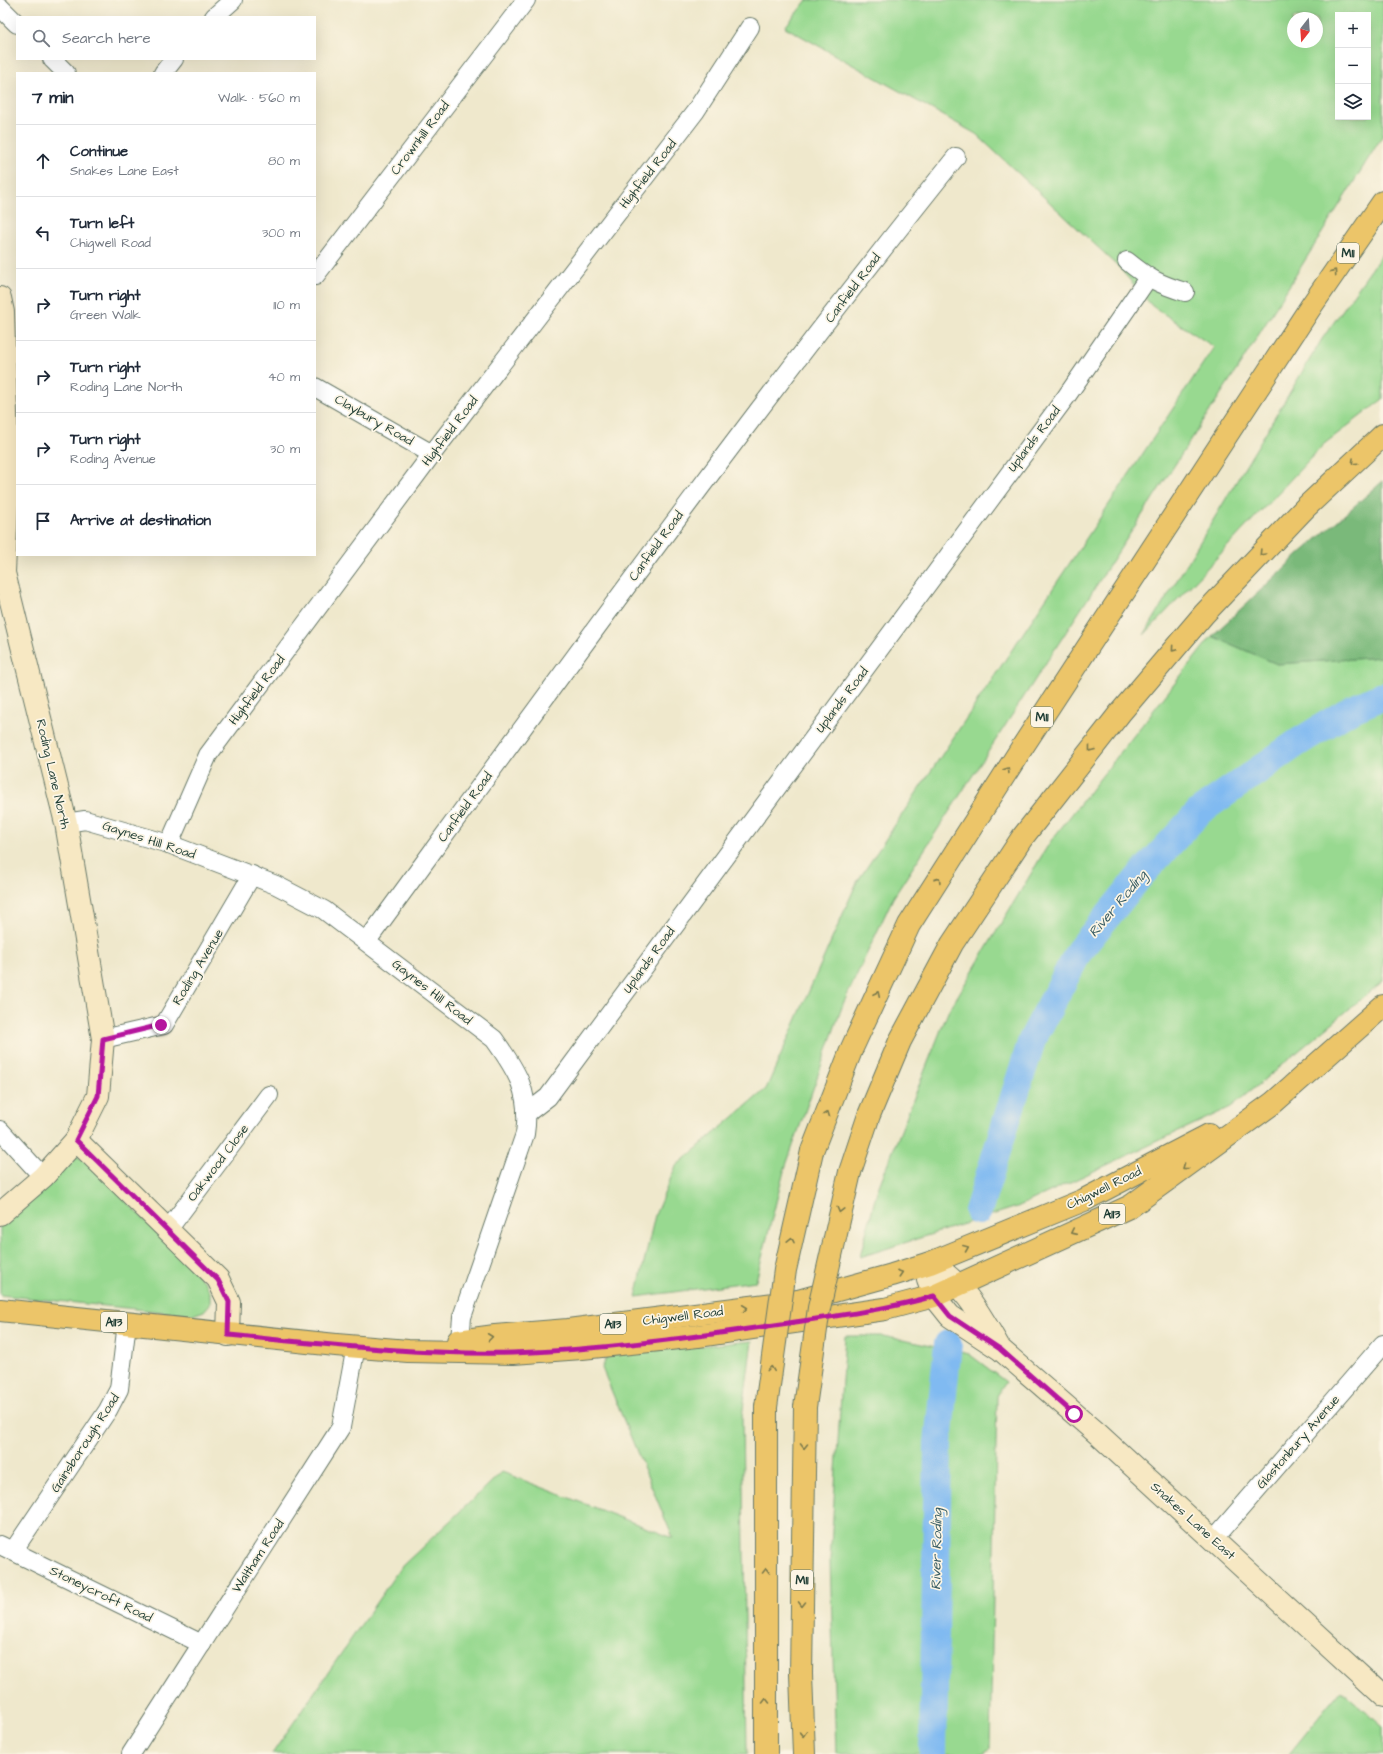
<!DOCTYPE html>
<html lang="en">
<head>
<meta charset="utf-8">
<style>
	:root { --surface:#fff; --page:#f6f6f7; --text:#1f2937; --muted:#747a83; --line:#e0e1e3 }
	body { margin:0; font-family:"Architects Daughter",sans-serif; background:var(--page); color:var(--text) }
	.controls { position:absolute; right:12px; top:12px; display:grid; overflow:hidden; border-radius:0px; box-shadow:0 4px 16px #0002 }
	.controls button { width:36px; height:36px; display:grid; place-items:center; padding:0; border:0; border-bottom:1px solid var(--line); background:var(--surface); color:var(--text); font:20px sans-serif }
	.compass { position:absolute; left:1287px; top:12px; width:36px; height:36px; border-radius:50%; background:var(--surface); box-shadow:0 4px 16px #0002; rotate:197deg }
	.stop { position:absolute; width:12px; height:12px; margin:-9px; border:3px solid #b5179e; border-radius:50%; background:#fff }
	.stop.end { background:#b5179e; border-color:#fff; box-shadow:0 1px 4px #0008 }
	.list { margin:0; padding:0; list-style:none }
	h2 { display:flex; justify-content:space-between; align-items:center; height:52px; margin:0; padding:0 16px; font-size:17px }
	h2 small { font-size:13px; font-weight:400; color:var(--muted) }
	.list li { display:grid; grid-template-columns:26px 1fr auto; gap:12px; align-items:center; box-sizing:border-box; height:72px; padding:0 16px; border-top:1px solid var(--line) }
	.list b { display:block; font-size:15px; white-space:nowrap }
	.list p { margin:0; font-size:13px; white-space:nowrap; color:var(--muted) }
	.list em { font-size:13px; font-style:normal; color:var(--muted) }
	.icon { flex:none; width:22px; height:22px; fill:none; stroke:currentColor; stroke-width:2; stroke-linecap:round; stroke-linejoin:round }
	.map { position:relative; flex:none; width:1383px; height:1754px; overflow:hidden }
	.search { position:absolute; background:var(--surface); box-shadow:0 4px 16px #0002; left:16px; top:16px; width:300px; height:44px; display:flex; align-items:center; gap:10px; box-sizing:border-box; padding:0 14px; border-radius:0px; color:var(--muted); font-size:15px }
	.panel { position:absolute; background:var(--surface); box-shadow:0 4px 16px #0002; left:16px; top:72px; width:300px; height:484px; border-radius:0px }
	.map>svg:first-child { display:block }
</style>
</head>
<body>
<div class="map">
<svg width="1383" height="1754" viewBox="0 0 1383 1754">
	<rect width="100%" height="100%" fill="#fcf5e5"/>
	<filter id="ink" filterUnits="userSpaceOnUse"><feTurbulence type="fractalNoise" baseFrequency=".025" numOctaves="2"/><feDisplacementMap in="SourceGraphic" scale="8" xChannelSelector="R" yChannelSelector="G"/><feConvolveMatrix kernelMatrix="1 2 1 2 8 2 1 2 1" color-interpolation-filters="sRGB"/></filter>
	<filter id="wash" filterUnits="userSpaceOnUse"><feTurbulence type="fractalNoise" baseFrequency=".012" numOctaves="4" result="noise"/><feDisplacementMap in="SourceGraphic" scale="16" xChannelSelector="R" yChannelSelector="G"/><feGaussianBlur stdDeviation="0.9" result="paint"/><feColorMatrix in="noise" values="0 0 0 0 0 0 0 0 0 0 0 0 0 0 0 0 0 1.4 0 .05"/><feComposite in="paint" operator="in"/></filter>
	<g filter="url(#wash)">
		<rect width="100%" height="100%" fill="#efe8cc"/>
		<g fill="#98d990" stroke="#5c8b62" fill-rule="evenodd">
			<path d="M807,0h576v135l-142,228 -348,535 -50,106 -59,167 -28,110 -120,16 19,-82 21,-49 90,-77 91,-207 357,-535 -62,-41 -35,-41 -141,-131 -191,-107zM1338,15h30v102h-30zM1293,18h24v24h-24z"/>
			<polygon points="1383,253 1383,399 1324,444 1144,635 1322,339"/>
			<polygon points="1212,636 1277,664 1383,657 1383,981 1231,1107 1017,1207 860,1257 877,1191 948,1012 1050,842"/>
			<polygon points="74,1155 89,1162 205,1283 210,1292 210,1304 204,1311 193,1315 0,1295 0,1220"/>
			<polygon points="845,1336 883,1336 969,1354 1006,1382 997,1396 990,1749 982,1754 836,1754 830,1560"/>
			<polygon points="752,1341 742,1417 747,1754 272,1754 400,1568 502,1472 673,1538 602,1368 608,1355"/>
			<polygon points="1341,1690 1383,1727 1383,1754 1289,1754"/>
		</g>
		<polygon fill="#7ab97a" stroke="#4c7b57" points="1383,481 1383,657 1277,664 1212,636 1297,556"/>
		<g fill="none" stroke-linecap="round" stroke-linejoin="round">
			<g stroke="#80baf1" stroke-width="28">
				<polyline points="978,1211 1032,1040 1079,951 1140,876 1200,811 1297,743 1350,710 1383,696"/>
				<polyline points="933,1754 938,1443 948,1344"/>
			</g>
		</g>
	</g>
	<g filter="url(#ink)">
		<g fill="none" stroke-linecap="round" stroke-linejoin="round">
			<defs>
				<g id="street">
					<polyline points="0,7 17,24"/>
					<polyline points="214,17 233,0"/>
					<polyline points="52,59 66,73"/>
					<polyline points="163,73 174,59"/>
					<path d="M1127,261c21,17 31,23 58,31"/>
					<polyline points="315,276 526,0"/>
					<polyline points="315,387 432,454"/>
					<path d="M66,823l19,-3 84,24 107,41 48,25 170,129c23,32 37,54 31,95l-63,183 -3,35"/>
					<polyline points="169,844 208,755 432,454 695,112 750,27"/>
					<path d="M367,941c193,-264 384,-529 589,-784"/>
					<polyline points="103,1039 164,1025 252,875"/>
					<polyline points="526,1114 548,1097 1066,397 1148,278"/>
					<polyline points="0,1130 43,1177"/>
					<polyline points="167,1231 269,1095"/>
					<polyline points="1214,1539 1383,1344"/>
					<polyline points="0,1545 202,1644"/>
					<polyline points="13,1551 108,1410 119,1389 127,1323"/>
					<polyline points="131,1754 341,1427 356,1346"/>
				</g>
				<g id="secondary">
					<polyline points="0,298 3,312 8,481 4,573 66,823 103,1039 98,1096 76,1140 43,1177 0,1214"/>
					<polyline points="76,1140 218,1279 229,1302 228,1335"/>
					<path d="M1000,1349c-19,-33 -36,-66 -70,-86l-2,17 6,16 16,20 50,33 98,85 285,262"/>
				</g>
				<g id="primary">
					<polyline points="0,1310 336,1345 408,1351 513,1353 582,1348 698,1336 885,1309 934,1296 1131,1206 1273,1103 1383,1006"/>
					<polyline points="458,1341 495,1336 568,1330 798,1301 892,1275 930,1263 1084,1200 1209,1135"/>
				</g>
				<g id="highway">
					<polyline points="812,1151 852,1048 909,925 1023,746 1312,305 1383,202"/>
					<polyline points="850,1172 869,1115 900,1041 952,944 1022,838 1120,713 1204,614 1306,507 1383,435"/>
					<polyline points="766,1754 766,1407"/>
					<polyline points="804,1754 801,1674 805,1407"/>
				</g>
			</defs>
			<use href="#street" stroke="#687969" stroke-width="20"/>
			<use href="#secondary" stroke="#687969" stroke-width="24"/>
			<use href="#primary" stroke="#687969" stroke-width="24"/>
			<use href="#highway" stroke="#687969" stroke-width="24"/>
			<use href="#street" stroke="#fff" stroke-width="18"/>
			<use href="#secondary" stroke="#f7e8c3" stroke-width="22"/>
			<use href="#primary" stroke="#ecc569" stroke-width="22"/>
			<use href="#highway" stroke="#ecc569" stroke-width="22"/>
			<defs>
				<g id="highway-bridge">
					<polyline points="766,1407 785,1270 812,1151"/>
					<polyline points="805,1407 819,1308 850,1172"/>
				</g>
			</defs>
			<use href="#highway-bridge" stroke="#687969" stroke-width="24" stroke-linecap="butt"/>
			<use href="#highway-bridge" stroke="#ecc569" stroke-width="22"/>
		</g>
		<defs><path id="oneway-chevron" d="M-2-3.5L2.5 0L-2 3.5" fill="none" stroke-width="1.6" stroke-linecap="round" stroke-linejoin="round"/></defs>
		<g stroke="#7b7a4c">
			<use href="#oneway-chevron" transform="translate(1334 272) rotate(-55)"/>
			<use href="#oneway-chevron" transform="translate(1354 462) rotate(137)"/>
			<use href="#oneway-chevron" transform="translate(1262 553) rotate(134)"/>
			<use href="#oneway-chevron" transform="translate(1174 649) rotate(131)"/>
			<use href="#oneway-chevron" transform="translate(1091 749) rotate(128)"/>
			<use href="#oneway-chevron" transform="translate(1007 770) rotate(-58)"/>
			<use href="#oneway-chevron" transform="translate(938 880) rotate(-58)"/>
			<use href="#oneway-chevron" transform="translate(877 994) rotate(-65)"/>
			<use href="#oneway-chevron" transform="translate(827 1114) rotate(-69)"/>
			<use href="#oneway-chevron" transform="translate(1185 1167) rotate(144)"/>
			<use href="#oneway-chevron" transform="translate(840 1210) rotate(104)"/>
			<use href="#oneway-chevron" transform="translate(1073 1232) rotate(155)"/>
			<use href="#oneway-chevron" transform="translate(791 1240) rotate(-78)"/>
			<use href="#oneway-chevron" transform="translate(966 1248) rotate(-22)"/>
			<use href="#oneway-chevron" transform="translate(900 1273) rotate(-18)"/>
			<use href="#oneway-chevron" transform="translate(745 1308) rotate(-7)"/>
			<use href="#oneway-chevron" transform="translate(490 1337) rotate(-7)"/>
			<use href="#oneway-chevron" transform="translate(771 1369) rotate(-83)"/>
			<use href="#oneway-chevron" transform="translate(804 1446) rotate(91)"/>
			<use href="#oneway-chevron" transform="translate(766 1571) rotate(-90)"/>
			<use href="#oneway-chevron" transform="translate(802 1604) rotate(91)"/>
			<use href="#oneway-chevron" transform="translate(766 1701) rotate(-90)"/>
			<use href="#oneway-chevron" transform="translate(803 1734) rotate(88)"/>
		</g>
	</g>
	<g fill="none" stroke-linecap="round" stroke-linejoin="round" filter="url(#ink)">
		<path stroke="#b5179e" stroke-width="5" d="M161,1025l-58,14 -5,57 -22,44 142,140 11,22 -1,33c95,9 190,20 285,18 83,-3 167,-14 249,-26 58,-9 115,-15 172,-31l16,20 50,33 74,65"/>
	</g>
	<g text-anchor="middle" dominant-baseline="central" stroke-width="3.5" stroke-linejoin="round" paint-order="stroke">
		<g fill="#fcf5e5" stroke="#617469" stroke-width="1">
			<rect x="1337" y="243" width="22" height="20" rx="3"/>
			<rect x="1031" y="707" width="22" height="20" rx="3"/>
			<rect x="1099" y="1204" width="26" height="20" rx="3"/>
			<rect x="101" y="1312" width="26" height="20" rx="3"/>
			<rect x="600" y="1314" width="26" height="20" rx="3"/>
			<rect x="791" y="1570" width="22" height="20" rx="3"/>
		</g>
		<g font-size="12" font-weight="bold" fill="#1f3d34">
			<text x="1348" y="253">M11</text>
			<text x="1042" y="717">M11</text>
			<text x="1112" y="1214">A113</text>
			<text x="114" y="1322">A113</text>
			<text x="613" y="1324">A113</text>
			<text x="802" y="1580">M11</text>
		</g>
		<g font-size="13" fill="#1f3d34" stroke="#fcf5e5">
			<text transform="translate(420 138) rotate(-53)">Crownhill Road</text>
			<text transform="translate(648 174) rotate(-52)">Highfield Road</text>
			<text transform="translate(853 288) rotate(-53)">Canfield Road</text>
			<text transform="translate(374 420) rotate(30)">Claybury Road</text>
			<text transform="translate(450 431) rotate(-53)">Highfield Road</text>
			<text transform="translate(1034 439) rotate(-53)">Uplands Road</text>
			<text transform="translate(656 546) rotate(-54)">Canfield Road</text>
			<text transform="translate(257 690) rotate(-53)">Highfield Road</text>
			<text transform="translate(842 700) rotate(-53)">Uplands Road</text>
			<text transform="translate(53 774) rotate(77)">Roding Lane North</text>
			<text transform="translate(465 807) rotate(-54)">Canfield Road</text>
			<text transform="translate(149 840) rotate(18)">Gaynes Hill Road</text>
			<text transform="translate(649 960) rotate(-54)">Uplands Road</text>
			<text transform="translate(198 967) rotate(-59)">Roding Avenue</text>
			<text transform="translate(432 992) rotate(38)">Gaynes Hill Road</text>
			<text transform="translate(218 1163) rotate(-53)">Oakwood Close</text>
			<text transform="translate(1104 1188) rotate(-26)">Chigwell Road</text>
			<text transform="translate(683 1316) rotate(-7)">Chigwell Road</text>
			<text transform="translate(1298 1442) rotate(-49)">Glastonbury Avenue</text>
			<text transform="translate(85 1443) rotate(-57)">Gainsborough Road</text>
			<text transform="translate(1193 1521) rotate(42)">Snakes Lane East</text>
			<text transform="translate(258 1556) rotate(-57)">Waltham Road</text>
			<text transform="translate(101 1594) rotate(26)">Stoneycroft Road</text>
		</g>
		<g font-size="14" font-style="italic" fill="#375c63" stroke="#fcf5e5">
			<text transform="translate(1118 904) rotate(-50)">River Roding</text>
			<text transform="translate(937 1549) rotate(-89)">River Roding</text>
		</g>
	</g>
</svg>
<div class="controls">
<button>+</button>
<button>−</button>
<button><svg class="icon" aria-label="layers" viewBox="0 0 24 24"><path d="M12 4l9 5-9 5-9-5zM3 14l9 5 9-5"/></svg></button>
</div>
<svg class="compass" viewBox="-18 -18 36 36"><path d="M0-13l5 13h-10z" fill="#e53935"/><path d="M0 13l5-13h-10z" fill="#747a83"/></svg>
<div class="stop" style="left:1074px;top:1414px"></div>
<div class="stop end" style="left:161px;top:1025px"></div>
<div class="search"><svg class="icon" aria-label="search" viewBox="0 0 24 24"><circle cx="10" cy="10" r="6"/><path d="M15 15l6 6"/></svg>Search here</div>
<section class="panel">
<h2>7 min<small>Walk · 560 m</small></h2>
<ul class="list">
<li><svg class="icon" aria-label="ahead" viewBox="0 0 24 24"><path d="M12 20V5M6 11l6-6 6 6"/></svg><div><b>Continue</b><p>Snakes Lane East</p></div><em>80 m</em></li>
<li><svg class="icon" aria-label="left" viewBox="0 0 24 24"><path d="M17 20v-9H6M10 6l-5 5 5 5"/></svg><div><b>Turn left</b><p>Chigwell Road</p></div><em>300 m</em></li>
<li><svg class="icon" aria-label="right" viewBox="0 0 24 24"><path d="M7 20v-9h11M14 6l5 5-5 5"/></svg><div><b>Turn right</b><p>Green Walk</p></div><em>110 m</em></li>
<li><svg class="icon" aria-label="right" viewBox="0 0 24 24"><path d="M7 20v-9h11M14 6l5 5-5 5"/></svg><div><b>Turn right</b><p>Roding Lane North</p></div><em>40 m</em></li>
<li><svg class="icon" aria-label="right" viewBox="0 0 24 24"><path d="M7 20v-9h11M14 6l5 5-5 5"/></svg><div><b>Turn right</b><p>Roding Avenue</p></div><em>30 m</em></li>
<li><svg class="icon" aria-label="arrive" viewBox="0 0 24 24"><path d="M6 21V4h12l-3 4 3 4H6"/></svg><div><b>Arrive at destination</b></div></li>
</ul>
</section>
</div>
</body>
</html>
